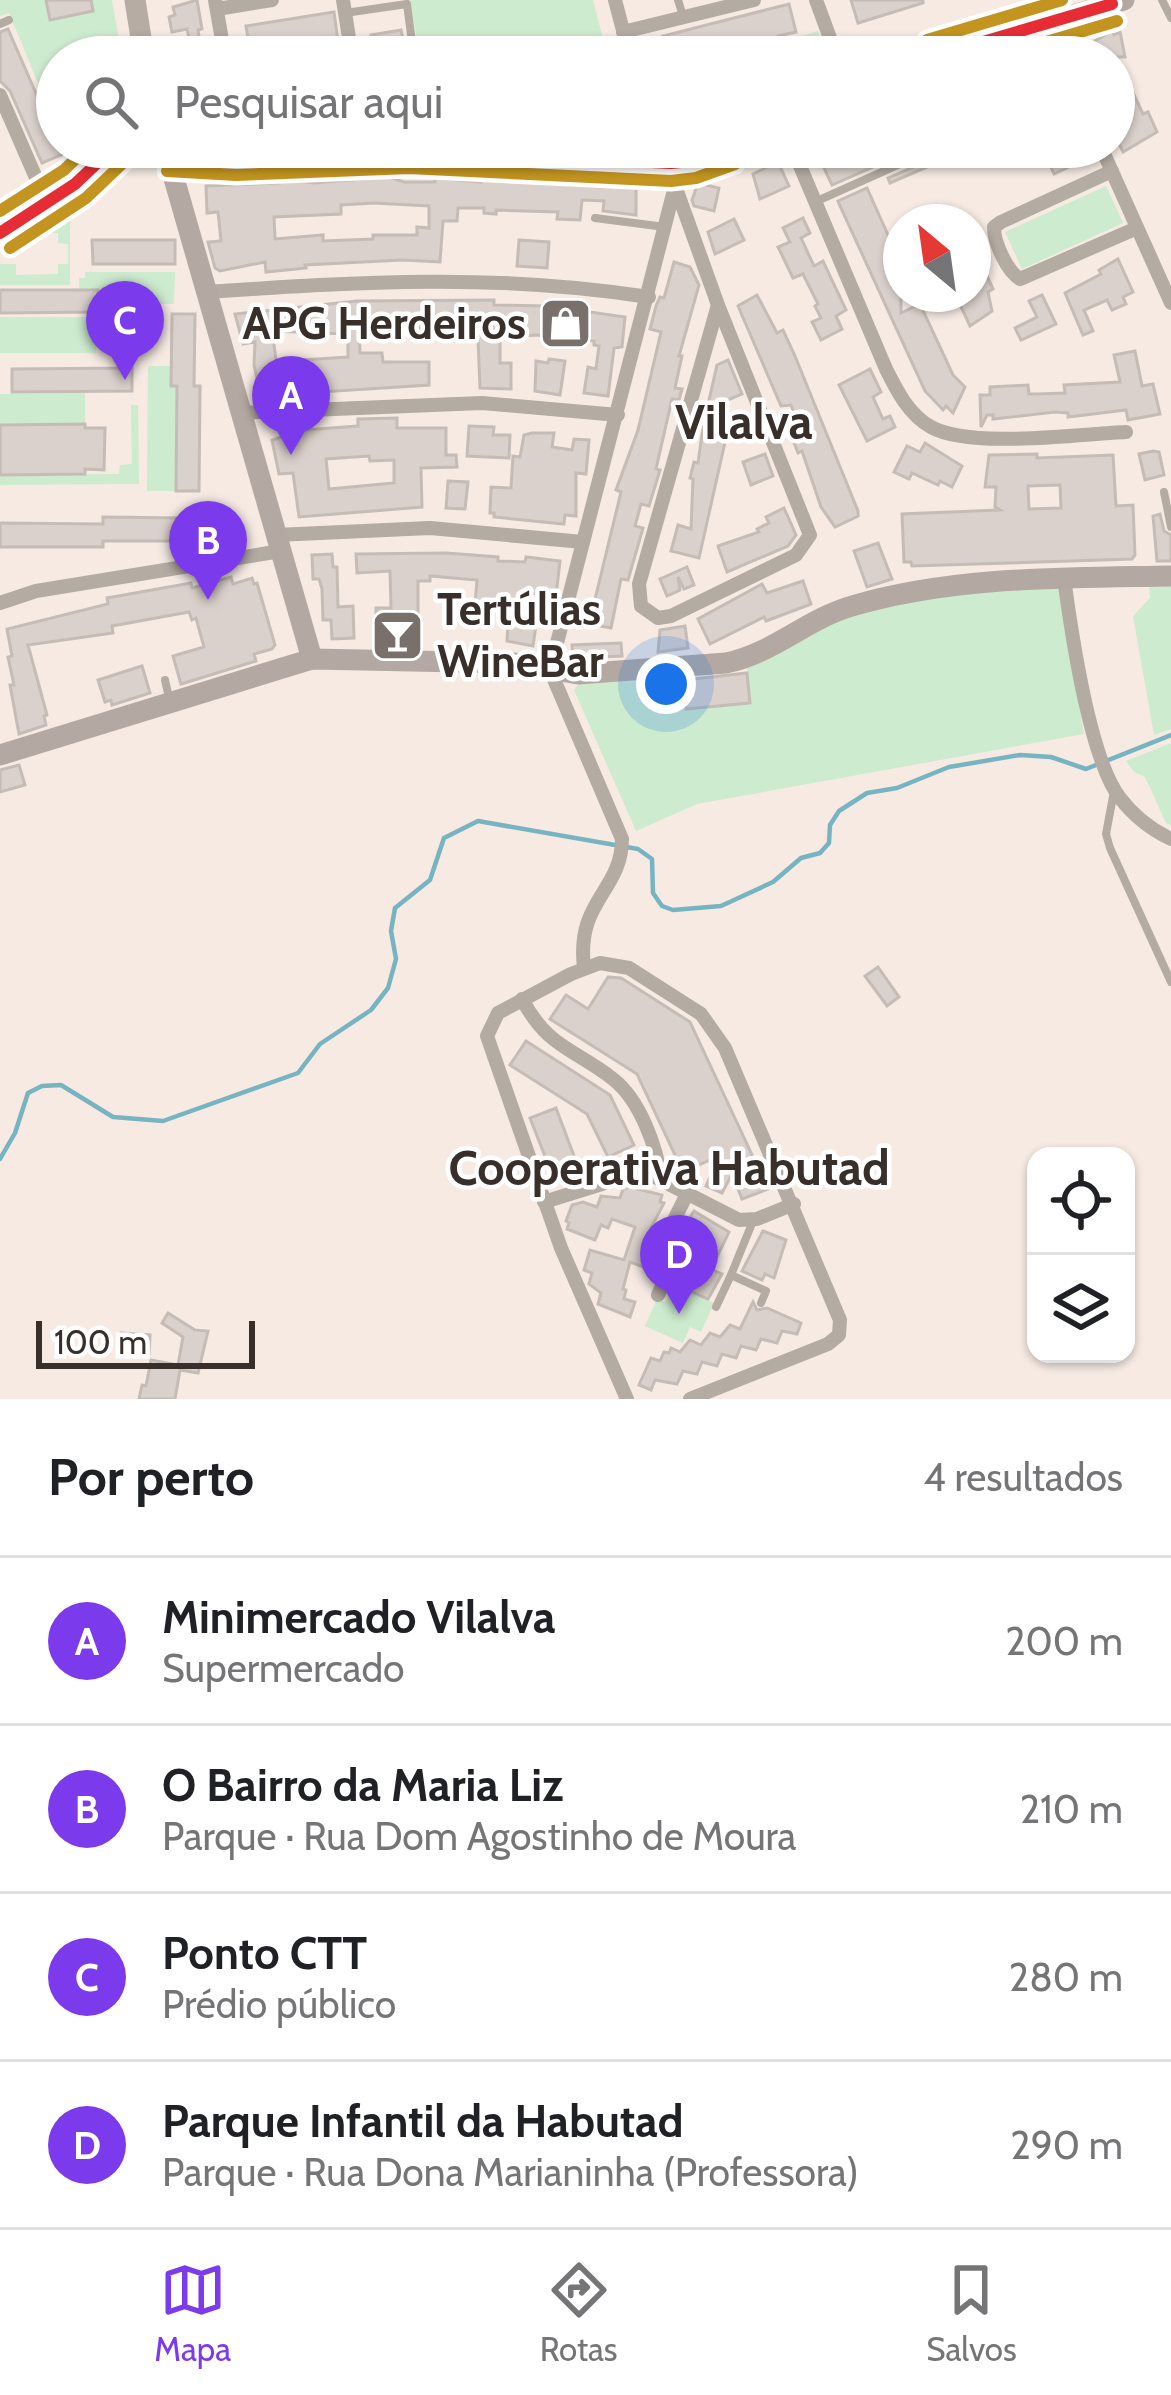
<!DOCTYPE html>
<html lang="pt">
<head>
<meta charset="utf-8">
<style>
	:root { --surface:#fff; --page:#f2f2f2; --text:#202124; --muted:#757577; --line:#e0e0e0; --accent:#7c3aed }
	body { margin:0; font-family:Cabin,sans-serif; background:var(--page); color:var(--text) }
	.controls { position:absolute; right:36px; bottom:36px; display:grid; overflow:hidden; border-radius:24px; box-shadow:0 3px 9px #0004 }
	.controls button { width:108px; height:108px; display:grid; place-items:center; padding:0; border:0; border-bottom:3px solid var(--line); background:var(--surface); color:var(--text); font:60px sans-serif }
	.compass { position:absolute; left:883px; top:204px; width:108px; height:108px; border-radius:50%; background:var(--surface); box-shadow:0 3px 9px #0004; rotate:331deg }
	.scale { position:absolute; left:36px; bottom:30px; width:219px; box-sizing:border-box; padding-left:12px; border:6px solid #382f2a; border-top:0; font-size:33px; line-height:42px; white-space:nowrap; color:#382f2a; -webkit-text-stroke:9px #fff; paint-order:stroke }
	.you { position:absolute; left:666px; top:684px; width:42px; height:42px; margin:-30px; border:9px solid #fff; border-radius:50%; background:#1a73e8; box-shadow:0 0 0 18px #1a73e833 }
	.badge { display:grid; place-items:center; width:78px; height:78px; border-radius:50%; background:var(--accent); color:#fff; font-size:39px; font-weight:700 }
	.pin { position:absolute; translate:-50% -99px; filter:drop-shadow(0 3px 6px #0008) }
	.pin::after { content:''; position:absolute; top:63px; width:42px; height:36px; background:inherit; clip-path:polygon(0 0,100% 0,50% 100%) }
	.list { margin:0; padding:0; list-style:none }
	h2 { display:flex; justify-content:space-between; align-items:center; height:156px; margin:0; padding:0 48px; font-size:51px }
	h2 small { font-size:39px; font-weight:400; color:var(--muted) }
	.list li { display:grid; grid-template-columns:78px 1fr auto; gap:36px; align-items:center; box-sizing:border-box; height:168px; padding:0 48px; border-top:3px solid var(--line) }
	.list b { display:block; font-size:45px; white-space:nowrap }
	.list p { margin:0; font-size:39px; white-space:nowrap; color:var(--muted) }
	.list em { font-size:39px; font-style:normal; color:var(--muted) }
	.icon { flex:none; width:66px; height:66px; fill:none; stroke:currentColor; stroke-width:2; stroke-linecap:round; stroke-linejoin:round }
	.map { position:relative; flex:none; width:1171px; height:1399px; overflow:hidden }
	.search { position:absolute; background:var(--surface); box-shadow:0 3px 9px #0004; left:36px; right:36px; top:36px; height:132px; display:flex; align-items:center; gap:30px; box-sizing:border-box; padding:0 42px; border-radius:66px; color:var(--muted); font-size:45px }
	.sheet { height:828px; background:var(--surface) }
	nav { display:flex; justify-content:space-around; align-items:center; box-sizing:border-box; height:168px; border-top:3px solid var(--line); background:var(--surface); font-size:33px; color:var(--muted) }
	nav a { display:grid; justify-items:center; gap:6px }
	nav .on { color:var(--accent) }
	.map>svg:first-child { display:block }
</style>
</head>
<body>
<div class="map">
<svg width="1171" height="1399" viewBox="0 0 1171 1399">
	<rect width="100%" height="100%" fill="#f6eae3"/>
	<g fill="#cdebce">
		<polygon points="0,0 112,0 122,57 57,57 57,129 9,13 0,16"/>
		<polygon points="410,0 593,0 607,54 420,57"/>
		<polygon points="818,31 827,57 753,57 800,40 799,37"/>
		<polygon points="1106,186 1123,223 1022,269 1005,232"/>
		<polygon points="70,217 70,285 0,285 0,264 16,264 16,275 58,274 58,264 68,264 68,244 58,243 58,233 32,233 54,218"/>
		<polygon points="85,272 175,272 174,304 98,304 98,290 79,290 79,278 85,278"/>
		<rect x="0" y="317" width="96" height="36"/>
		<polygon points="148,366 171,366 171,385 177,386 176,491 147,491"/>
		<polygon points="85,393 85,424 0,425 0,394"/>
		<polygon points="131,405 138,405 139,484 0,485 0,475 119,474 120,465 132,464"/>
		<polygon points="1171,583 1171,729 1154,735 1133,616 1150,598 1149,584"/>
		<path d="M1058,587l26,147 -387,70 -61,27 -62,-141 6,-7 68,-6 3,26 34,-3 1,9 63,-6 -2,-36c27,-14 54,-31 82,-43 70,-31 154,-31 229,-37z"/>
		<polygon points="1171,743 1171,825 1166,823 1145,777 1134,772 1126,761"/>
		<polygon points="674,1285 714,1303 701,1332 690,1327 683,1343 645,1326 657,1299 666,1302"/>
	</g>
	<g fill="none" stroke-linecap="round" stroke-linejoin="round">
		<polyline stroke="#77b4c2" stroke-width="4.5" points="0,1159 15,1133 28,1093 42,1086 61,1085 113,1117 163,1121 298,1073 320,1044 371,1010 388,988 396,959 391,931 395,908 430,880 444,838 478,821 638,849 652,859 653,893 662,906 673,910 721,906 773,882 801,858 820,853 829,843 830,825 839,811 867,793 897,788 949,767 1020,755 1051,757 1086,769 1171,735"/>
	</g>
	<g fill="#dbd1cc" stroke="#c6bcb6" stroke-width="3" fill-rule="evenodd">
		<polygon points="46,0 91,0 93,11 50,20"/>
		<polygon points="197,0 202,29 198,30 202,57 193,57 187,29 172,32 169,17 175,15 173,7"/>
		<polygon points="851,0 923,0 923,3 858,23"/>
		<polygon points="789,4 796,32 778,36 779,40 705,57 650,57 646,44 664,39 663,36"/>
		<polygon points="334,12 338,42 251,56 246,26"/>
		<polygon points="8,29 48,121 57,104 57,147 63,154 42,163 10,91 0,81 0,32"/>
		<polygon points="401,30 406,57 375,57 371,35"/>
		<polygon points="1112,31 1114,35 1120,32 1125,57 1084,57 1081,49"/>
		<polygon points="1127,80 1143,114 1148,112 1157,132 1123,152 1116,137 1121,134 1114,112 1114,85"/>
		<polygon points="843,147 918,147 832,185 822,164 845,154"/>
		<polygon points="946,147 973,147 890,183 888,178 941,155"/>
		<polygon points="1042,147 1067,147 1071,166 1054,174"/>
		<polygon points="778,162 789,186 760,199 753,174"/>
		<path d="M604,175l32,1v39l-33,-4 1,-10 -22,-1 -2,20 -23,-1 1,-7 -62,-2v4l-12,-1v-5h-26l-1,13h-14l-3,41 -38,-2 -97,5 1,3 -40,4 -1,-10 -45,9 -5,-3 -7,-26 13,-1 -3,-29 -11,1 -1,-27 73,-3 -1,-4 18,-1v3l18,2 75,-6 15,5h31v-4l46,4v-6h15v4l42,-1v4l65,4zM374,203l55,3v22l-12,-1v8h-44v4l-50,2v-6l-48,4 -1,-22 67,-3v-9z"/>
		<polygon points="698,183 719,188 714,211 694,206 692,200"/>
		<polygon points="867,188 901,264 901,313 920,304 953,375 965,387 953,413 946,406 943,410 925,391 840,206 838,201"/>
		<polygon points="803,218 810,233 801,238 814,266 823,261 846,310 836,316 842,329 821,340 812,322 821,318 815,306 818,304 803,274 793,278 778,247 790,242 783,228"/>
		<polygon points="734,219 744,240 715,254 708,232"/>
		<polygon points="92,240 175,240 175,264 93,264"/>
		<polygon points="519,240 549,242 547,268 517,266"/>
		<polygon points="1118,259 1133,292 1123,297 1126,304 1112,310 1107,300 1084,310 1093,331 1083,335 1065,293 1101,274 1099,270"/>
		<polygon points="674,262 690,267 699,285 679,356 682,356 675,388 682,389 679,400 672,399 656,469 660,470 649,506 641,504 635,526 643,528 628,580 621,579 611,628 589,624 621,492 616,490 638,430 661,332 650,329 656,306 660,297 664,298"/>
		<polygon points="987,276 993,289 988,292 992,311 970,326 955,294 973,294 973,282"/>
		<polygon points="0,290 98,290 98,312 0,313"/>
		<polygon points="757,295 777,333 783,330 795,356 858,511 858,516 835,527 821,507 802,451 798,453 790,432 800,428 791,405 781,406 738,306"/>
		<polygon points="1042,295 1056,324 1021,340 1015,328 1037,317 1029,301"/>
		<polygon points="494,300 494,305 548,306 625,317 622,347 614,348 608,396 584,393 588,367 596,369 599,346 594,345 594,341 539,335 500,337 500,363 511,363 511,389 480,388 478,339 463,339 463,334 420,334 420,325 359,327 360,353 382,353 383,362 429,362 429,385 306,393 303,360 348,357 348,334 272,331 281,395 261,397 254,365 255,342 243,344 235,314 357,301"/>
		<polygon points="172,314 195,314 194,386 200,386 199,491 176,491 177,386 171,386"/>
		<polygon points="1135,351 1142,386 1153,384 1160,414 1128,420 1126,410 1068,417 1068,413 1055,412 993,419 993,415 987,415 981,427 980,395 990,395 990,387 1028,385 1029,394 1038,394 1065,393 1064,385 1120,382 1114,355"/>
		<polygon points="549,359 565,361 560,395 535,391 536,361 548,363"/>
		<polygon points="728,360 742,394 707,409 717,365"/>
		<polygon points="132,368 132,391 12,392 12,369"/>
		<polygon points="870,369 881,392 873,397 883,419 890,416 895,427 867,441 839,385"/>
		<polygon points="705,413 730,420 699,558 671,551 678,525 691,529 693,479 690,478 694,462 698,463"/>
		<path d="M397,418v10h49v27h10l1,12 -36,1 1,39 -123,10 -6,-44 -14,1 -7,-34 32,-10 54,-4v-7zM369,456l1,5 24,-1v23l-65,6 -3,-30z"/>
		<polygon points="85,424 85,428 105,428 104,470 85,469 85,474 0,475 0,425"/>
		<polygon points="469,426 494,427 493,435 510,435 509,458 467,456"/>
		<polygon points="532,433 554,433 552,447 572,450 574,439 589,440 586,474 576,473 576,516 565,515 564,524 494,517 494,513 490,513 491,487 511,488 513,456 520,457 524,435"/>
		<polygon points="925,443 962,466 952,487 940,481 938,485 912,473 909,479 894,472 907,446 920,452"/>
		<polygon points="1153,451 1159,452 1164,475 1145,480 1139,454"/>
		<polygon points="765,454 773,476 751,485 743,462"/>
		<path d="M1037,454v4l76,-3 3,51 17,-1 2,50 -3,4 -220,7 -1,-4h-7l-2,-48 98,-4 -5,-3 1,-20h-11l4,-32zM1060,485l1,23 -32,1 -1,-23z"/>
		<polygon points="448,481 468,482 465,509 446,508"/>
		<polygon points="784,508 796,535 788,546 727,572 718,546 759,532 757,529 769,523 766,517"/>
		<polygon points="1160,514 1164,531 1171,535 1171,561 1157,561 1153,516"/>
		<polygon points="103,517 180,518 180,541 103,541 103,547 0,547 0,523 103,524"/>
		<polygon points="878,543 892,579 867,587 854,551"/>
		<polygon points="446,553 498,557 498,561 525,562 526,557 560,561 556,596 530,593 528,617 537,618 533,646 507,641 509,608 475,605 477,580 430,576 430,581 418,581 418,639 376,642 376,608 391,608 390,571 357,573 356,554"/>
		<polygon points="332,554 333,567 337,567 338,607 353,606 354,638 332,639 331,620 323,620 322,589 319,579 313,579 312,555"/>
		<polygon points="687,567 694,585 684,589 678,577 680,590 667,596 660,579"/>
		<polygon points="231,577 233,584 252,578 254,584 257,583 275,645 272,649 254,654 256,661 181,684 173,656 204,647 196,618 192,620 189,612 112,626 113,633 28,645 47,715 44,716 46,725 19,734 10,685 14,685 8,657 12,656 7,629 108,604 107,598 191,583 192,588"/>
		<polygon points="803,581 811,604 766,621 764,617 710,644 698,619 762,584 767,593"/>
		<polygon points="685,626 688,648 658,652 660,630"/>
		<polygon points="621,643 622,656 573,658 572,645"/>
		<polygon points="142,666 150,693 112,705 111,700 105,702 98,680"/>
		<polygon points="747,673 750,703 686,709 685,700 650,703 649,684"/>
		<polygon points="19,765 25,785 0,792 0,770"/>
		<polygon points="878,967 899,997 887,1006 865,976"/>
		<polygon points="608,977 621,978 690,1022 768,1189 742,1199 732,1174 722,1193 706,1186 719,1156 683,1172 637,1074 550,1019 566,995 588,1009"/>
		<polygon points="526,1041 610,1095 634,1145 608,1157 587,1114 510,1065"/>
		<polygon points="556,1108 577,1164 552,1174 530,1118"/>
		<polygon points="630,1187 662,1195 660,1202 664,1203 643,1243 656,1247 652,1270 630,1262 623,1289 626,1290 624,1299 635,1302 630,1317 598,1304 601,1293 589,1284 592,1273 584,1270 590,1250 624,1260 635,1227 612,1219 608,1228 601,1225 595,1240 567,1229 569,1223 566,1221 572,1205 583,1202 597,1207 601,1196 620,1198 623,1189"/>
		<polygon points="694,1211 729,1232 715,1261 713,1270 722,1274 708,1299 675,1284 691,1243 680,1234"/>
		<polygon points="763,1231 786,1240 774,1278 765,1274 762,1280 742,1271"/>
		<polygon points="753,1302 757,1310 767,1308 801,1323 797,1334 782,1331 777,1343 761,1339 756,1350 741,1346 736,1358 722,1354 717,1366 702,1362 697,1374 683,1371 677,1384 655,1380 651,1390 639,1385 651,1358 660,1361 664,1352 669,1353 671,1348 680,1352 690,1340 701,1345 710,1333 720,1337 730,1325 740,1329"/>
		<polygon points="168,1313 195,1330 208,1331 198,1373 180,1370 175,1399 139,1399 142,1385 146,1386 151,1360 178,1365 183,1337 162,1323"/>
		<polygon points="121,1333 150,1335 149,1354 120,1353"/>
	</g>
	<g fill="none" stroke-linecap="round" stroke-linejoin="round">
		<g stroke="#b4aba3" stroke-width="8">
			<polyline points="678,0 683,16"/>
			<polyline points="1162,0 1171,18"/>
			<polyline points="345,13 407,4 414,57"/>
			<polyline points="0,24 9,20"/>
			<polyline points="800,162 835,147"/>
			<polyline points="817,201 938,147"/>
			<polyline points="595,218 665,227"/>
			<polyline points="1164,492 1171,527"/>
			<polyline points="165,680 170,702"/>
			<polyline points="1114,791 1106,834 1110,848 1171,982"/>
			<polyline points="753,1221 731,1275 766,1291 761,1303"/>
			<polyline points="716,1307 731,1275"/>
		</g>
		<g stroke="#b4aba3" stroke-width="14">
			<polyline points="215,0 225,57"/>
			<polyline points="343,0 352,57"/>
			<polyline points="615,0 630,57"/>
			<polyline points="816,0 837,57"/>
			<polyline points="217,9 272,0"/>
			<polyline points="1046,24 1061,57"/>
			<polyline points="623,32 754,0"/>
			<polyline points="0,95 47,203"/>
			<path d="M792,147l94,222c11,22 23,46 45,58 39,22 148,7 195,5"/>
			<polyline points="1101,147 1171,303"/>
			<path d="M1112,171l-111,51 -7,5c0,16 13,44 26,52l117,-51"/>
			<polyline points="677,191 718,305 810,535 796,555 671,616 658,618 641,606 639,584 718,305"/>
			<path d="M206,292c154,-10 290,-19 443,5"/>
			<polyline points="238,413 482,403 618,415"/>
			<polyline points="276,535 430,528 583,542"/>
			<path d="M1064,578c7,52 25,180 56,220 13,17 32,32 51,41"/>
			<polyline points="0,603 36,591 281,551"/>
			<path d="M584,967c-8,-67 38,-76 38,-128l-72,-169 131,-507"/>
			<path d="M522,999c26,49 51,49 91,80 27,21 44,68 48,101"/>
			<polyline points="544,1202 637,1173 655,1177 739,1220 757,1219 794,1204"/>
			<polyline points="658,1295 672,1264 668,1232 687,1194"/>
			<polyline points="627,1399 561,1248 487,1036 498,1013 571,974 600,963 629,968 701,1014 725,1048 840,1320 839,1335 828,1344 690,1399"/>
		</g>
		<g stroke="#b4a9a2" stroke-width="21">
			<polyline points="932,57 1124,0"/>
			<polyline points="165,147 312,659"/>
			<polyline points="168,153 235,157 409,150 671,163 691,161 729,147"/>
			<path d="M0,755l312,-96 203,4 63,11 148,-11c46,-9 81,-44 126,-57 103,-30 212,-28 319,-30"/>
		</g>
		<g stroke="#b7aca3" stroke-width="21">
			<polyline points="135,0 144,57"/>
			<polyline points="0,233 75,184 114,147"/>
		</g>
		<defs>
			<g id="bus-1">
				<polyline points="932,57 1112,4"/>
				<polyline points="168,153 235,157 409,150 671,163 691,161 729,147"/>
				<polyline points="0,233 75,184 114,147"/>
			</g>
			<g id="bus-2">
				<polyline points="996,57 1117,21"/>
				<polyline points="167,171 236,175 409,168 671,181 696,178 735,164"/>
				<polyline points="10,248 86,198 126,160"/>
			</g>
			<g id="bus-3">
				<polyline points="927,40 1062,0"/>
				<polyline points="0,211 64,170 88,147"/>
			</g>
		</defs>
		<use href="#bus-1" stroke="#fff" stroke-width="21"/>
		<use href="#bus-2" stroke="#fff" stroke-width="21"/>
		<use href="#bus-3" stroke="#fff" stroke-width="21"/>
		<use href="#bus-1" stroke="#e62c34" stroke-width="12"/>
		<use href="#bus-2" stroke="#c39520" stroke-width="12"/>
		<use href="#bus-3" stroke="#c39520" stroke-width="12"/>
	</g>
	<defs>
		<symbol id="shop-square" viewBox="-11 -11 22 22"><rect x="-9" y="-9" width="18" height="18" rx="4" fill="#7a706b" stroke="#fff"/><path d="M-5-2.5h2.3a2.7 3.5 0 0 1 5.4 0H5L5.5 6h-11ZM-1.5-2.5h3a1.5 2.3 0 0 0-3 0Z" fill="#fff"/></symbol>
		<symbol id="bar-square" viewBox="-11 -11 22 22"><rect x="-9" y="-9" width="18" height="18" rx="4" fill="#7a706b" stroke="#fff"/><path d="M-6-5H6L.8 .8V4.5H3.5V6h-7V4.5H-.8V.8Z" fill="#fff"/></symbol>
	</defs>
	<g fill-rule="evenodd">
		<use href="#shop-square" x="536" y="294" width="59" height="59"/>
		<use href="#bar-square" x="368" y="606" width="59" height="59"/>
	</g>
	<g text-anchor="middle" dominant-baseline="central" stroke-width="9" stroke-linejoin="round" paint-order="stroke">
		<g font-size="45" font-weight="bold" fill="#382f2a" stroke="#fff" text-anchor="end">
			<text x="526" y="323">APG Herdeiros</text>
			<text x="437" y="609" text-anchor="start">Tertúlias<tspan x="437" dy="52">WineBar</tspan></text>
		</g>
		<g font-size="48" font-weight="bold" fill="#382f2a" stroke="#fff">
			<text x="744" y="422">Vilalva</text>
			<text x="669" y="1168">Cooperativa Habutad</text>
		</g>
	</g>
</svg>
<div class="controls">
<button><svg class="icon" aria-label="locate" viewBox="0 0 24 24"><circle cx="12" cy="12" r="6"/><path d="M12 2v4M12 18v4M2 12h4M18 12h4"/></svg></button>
<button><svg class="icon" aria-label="layers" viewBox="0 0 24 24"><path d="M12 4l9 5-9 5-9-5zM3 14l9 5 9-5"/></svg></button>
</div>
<svg class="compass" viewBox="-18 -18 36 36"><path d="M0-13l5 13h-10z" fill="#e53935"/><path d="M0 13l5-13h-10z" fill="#757577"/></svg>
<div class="scale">100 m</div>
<div class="you"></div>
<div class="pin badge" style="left:291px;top:455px">A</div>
<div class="pin badge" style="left:208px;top:600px">B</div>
<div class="pin badge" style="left:125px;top:380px">C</div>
<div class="pin badge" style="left:679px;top:1314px">D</div>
<div class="search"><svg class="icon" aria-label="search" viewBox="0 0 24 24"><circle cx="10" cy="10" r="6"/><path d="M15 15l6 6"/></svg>Pesquisar aqui</div>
</div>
<section class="sheet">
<h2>Por perto<small>4 resultados</small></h2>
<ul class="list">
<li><span class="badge">A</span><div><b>Minimercado Vilalva</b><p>Supermercado</p></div><em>200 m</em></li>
<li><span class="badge">B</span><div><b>O Bairro da Maria Liz</b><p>Parque · Rua Dom Agostinho de Moura</p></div><em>210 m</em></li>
<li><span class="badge">C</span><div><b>Ponto CTT</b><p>Prédio público</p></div><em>280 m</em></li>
<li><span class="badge">D</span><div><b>Parque Infantil da Habutad</b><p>Parque · Rua Dona Marianinha (Professora)</p></div><em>290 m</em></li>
</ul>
</section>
<nav>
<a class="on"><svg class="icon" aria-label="map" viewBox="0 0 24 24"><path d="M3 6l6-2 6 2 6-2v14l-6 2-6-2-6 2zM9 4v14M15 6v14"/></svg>Mapa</a>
<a><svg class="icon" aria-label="directions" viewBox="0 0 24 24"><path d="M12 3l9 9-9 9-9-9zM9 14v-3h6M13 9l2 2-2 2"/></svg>Rotas</a>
<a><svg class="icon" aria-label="saved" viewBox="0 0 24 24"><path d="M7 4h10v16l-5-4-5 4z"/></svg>Salvos</a>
</nav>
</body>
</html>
